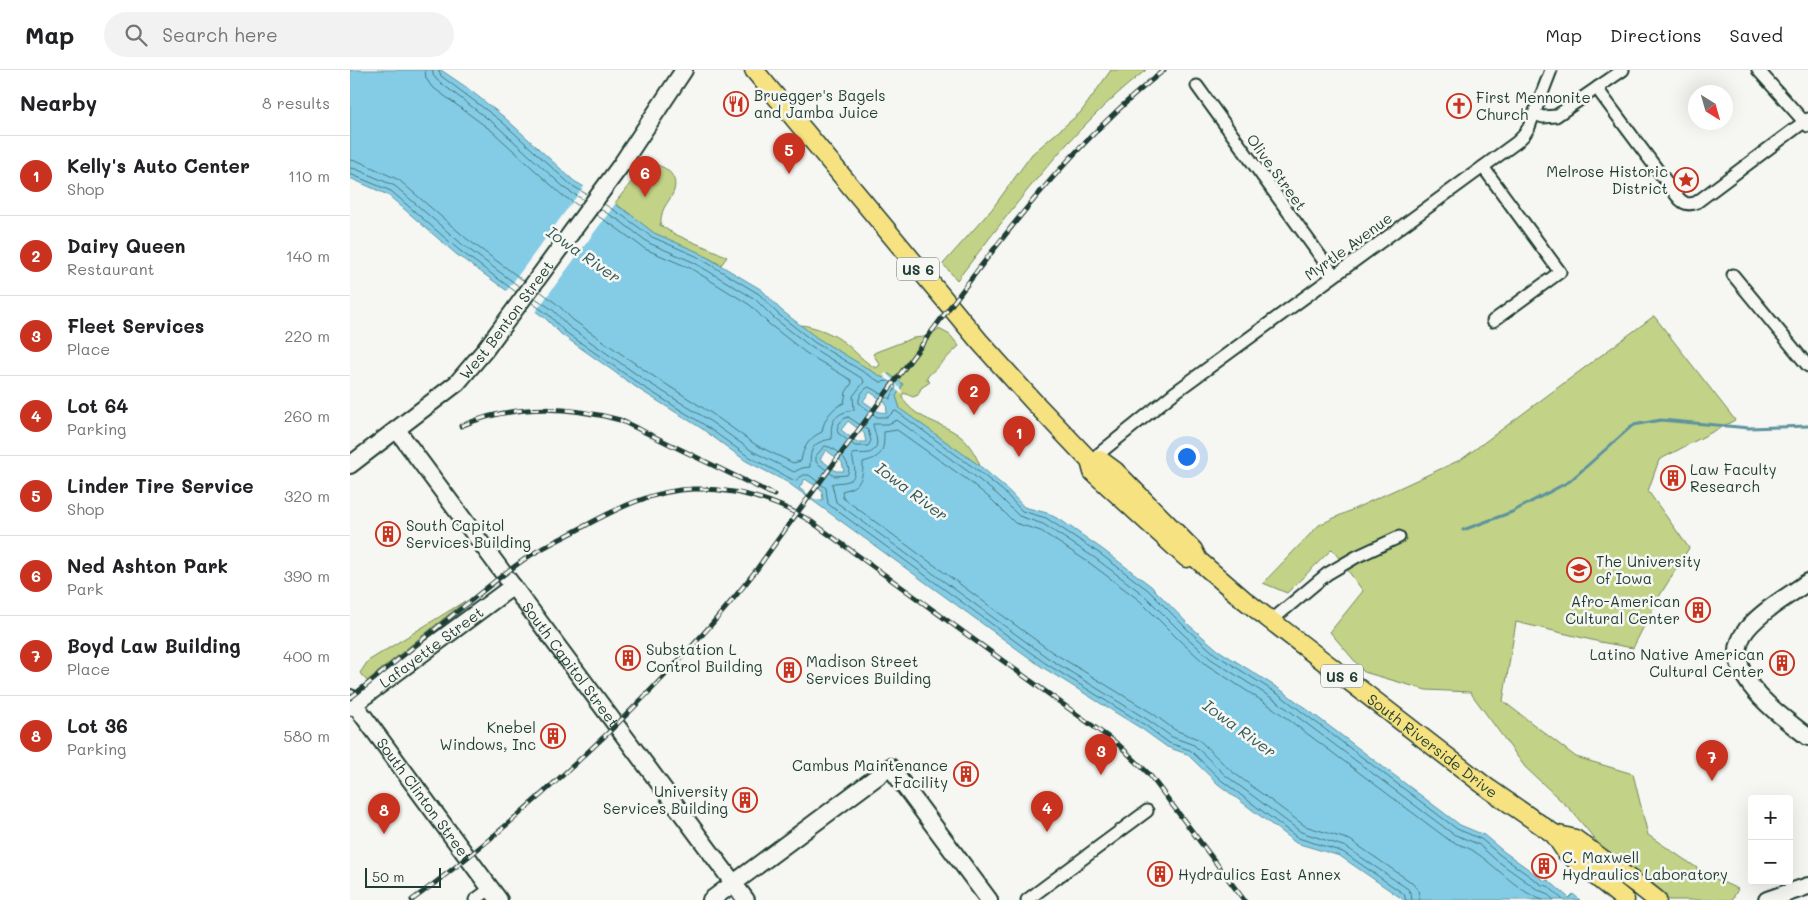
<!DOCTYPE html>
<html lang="en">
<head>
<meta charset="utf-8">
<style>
	:root { --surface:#fff; --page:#f2f2f2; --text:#202124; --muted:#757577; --line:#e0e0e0; --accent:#c8321e }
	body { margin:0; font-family:Mali,sans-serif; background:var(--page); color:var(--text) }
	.controls { position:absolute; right:15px; bottom:15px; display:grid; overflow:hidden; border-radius:5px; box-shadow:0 5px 20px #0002 }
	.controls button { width:45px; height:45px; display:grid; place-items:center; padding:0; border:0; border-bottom:1px solid var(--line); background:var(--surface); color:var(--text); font:25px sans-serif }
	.compass { position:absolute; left:1338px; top:15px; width:45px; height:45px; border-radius:50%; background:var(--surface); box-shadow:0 5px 20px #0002; rotate:143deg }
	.scale { position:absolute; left:15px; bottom:12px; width:76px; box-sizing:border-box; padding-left:5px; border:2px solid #1f3d34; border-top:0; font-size:14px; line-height:18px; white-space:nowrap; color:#1f3d34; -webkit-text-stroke:4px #f6f6f2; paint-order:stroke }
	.you { position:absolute; left:836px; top:386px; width:18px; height:18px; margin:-12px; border:4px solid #fff; border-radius:50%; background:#1a73e8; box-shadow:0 0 0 8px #1a73e833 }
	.badge { display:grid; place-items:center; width:32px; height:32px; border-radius:50%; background:var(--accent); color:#fff; font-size:16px; font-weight:700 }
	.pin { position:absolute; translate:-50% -41px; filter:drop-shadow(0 1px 2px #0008) }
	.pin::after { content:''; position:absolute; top:26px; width:18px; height:15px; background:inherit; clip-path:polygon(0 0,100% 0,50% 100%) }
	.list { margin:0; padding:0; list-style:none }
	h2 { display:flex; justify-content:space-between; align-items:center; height:65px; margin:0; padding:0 20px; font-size:21px }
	h2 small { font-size:16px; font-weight:400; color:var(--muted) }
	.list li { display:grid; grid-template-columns:32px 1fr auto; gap:15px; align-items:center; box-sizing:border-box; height:80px; padding:0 20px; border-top:1px solid var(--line) }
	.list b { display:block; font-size:19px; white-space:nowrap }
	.list p { margin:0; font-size:16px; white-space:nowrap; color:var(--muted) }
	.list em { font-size:16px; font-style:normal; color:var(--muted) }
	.icon { flex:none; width:28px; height:28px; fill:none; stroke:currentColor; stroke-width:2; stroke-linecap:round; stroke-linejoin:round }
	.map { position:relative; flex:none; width:1458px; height:830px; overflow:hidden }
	header { display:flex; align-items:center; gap:30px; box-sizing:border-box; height:70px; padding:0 25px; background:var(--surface); border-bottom:1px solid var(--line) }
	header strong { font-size:24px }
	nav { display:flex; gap:28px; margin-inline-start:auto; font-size:18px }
	.search { width:350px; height:45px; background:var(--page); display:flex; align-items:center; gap:12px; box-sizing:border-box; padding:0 18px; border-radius:28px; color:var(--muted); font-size:19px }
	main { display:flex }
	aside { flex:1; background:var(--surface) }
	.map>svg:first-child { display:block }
</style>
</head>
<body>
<header>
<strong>Map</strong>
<div class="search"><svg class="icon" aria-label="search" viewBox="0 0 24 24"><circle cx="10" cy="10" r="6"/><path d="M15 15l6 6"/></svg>Search here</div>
<nav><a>Map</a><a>Directions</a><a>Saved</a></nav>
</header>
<main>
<aside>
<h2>Nearby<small>8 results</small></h2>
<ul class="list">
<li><span class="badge">1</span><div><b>Kelly's Auto Center</b><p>Shop</p></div><em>110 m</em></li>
<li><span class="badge">2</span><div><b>Dairy Queen</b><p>Restaurant</p></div><em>140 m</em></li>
<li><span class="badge">3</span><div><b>Fleet Services</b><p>Place</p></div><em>220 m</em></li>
<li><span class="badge">4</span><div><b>Lot 64</b><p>Parking</p></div><em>260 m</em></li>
<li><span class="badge">5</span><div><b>Linder Tire Service</b><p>Shop</p></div><em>320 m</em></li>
<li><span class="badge">6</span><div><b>Ned Ashton Park</b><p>Park</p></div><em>390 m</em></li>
<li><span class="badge">7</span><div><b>Boyd Law Building</b><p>Place</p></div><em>400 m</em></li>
<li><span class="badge">8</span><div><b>Lot 36</b><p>Parking</p></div><em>580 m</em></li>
</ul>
</aside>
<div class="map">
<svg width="1458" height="830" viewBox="0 0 1458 830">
	<rect width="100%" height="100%" fill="#f6f6f2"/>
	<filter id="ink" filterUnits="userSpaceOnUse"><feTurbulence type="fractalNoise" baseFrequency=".02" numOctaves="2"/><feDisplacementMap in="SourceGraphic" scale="10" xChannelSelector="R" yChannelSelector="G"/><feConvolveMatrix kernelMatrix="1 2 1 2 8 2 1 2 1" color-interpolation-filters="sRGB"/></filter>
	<g filter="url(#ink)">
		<g fill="#c2d286" stroke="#70885d">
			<path d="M761,0h35c-75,58 -131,136 -189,210l-14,-16 49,-55 40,-55 49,-42z"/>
			<path d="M301,94c15,1 29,13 22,29 -3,7 -10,14 -11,21 -2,5 0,7 -2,11 21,15 45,20 67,32l-6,8 -23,-13 -44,-19 -39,-30 21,-27 -1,-1 7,-9z"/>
			<polygon points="1304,246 1385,350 1309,390 1298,421 1339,478 1307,530 1283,578 1250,572 1166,552 1153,631 1226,687 1283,704 1298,765 1359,806 1388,819 1382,830 1319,830 1257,784 1221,740 1175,697 1120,622 1076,620 1014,602 980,562 1013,521 982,479 937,523 913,513 969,455 1112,389"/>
			<path d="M450,255c15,1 34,9 45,18 10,8 19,19 31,25l4,-3 -7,-11 3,-2 37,-14 11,-1 15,-8 11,6 9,11 -33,32 4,4 -9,6 -3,7 -5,2 -9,-4 -2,3c9,23 42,26 59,41 8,6 16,20 19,29l-80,-57 -4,-13 7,-11 -14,-11 -6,4 -66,-40z"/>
			<polygon points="115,531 17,611 10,603 18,591"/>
		</g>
		<path fill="#84cce5" stroke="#5c939e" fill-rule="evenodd" d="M0,0h91l25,17 38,30 70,64 52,30 28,22 44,19 64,38 19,20 36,28 66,40 6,-4 14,10 -7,12 4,13 80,57 25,21 19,20 23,6 15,8 40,28 49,37 39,40 28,24 66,42 176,133 24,10 19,16 42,30 3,-1 21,18 4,-4 7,6h-176l-64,-44 -44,-13 -78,-59 -31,-30 -20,-7 -25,-18 -100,-62 -255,-185 -41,-21 -45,-33 -61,-38 -79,-56 -16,-16 -89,-64 -68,-59 -38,-17zM520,322l16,11 1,10 -8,-1 -16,-11zM498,351l16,12 2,9h-9l-16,-12zM476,380l16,12 2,9h-8l-16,-12zM455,409l17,11 1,10h-8l-16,-12z"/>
		<g fill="#f6f6f2">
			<polygon points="235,115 266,133 184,244 155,223"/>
			<polygon points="536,303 543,310 546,306 550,309 546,314 552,321 551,324 544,317 532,333 528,331 541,313 533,305"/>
		</g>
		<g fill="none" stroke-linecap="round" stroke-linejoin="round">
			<g stroke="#47767b" stroke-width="1">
				<polyline points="75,0 76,8 81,16 142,61 212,125 229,136"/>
				<polyline points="83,0 83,5 87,10 147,56 217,120 234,130"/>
				<polyline points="89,0 91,6 151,51 221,115 238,125"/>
				<polyline points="0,90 8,91 49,110 117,169 174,211"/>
				<polyline points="0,98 6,99 45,116 113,175 170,217"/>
				<polyline points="0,104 41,121 109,180 166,222"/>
				<path d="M254,134l19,12 29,21 44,19 63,38 19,20 36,28 66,40 9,-1 6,4 1,2 -6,12 -21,-12c-6,2 -11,10 -10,16l18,14h11l5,-5 3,-1 81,59 25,20 20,21 24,7 53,35 49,37 39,39 28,25 66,42 176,133 24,10 19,16 42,30 6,1 15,14"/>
				<path d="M190,221l18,14 15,15 77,54 61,39 45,32 37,18 8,-2c2,-14 9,-24 21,-29 2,-14 10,-24 22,-29l2,-11 6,-9 -1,-3 -45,-27 -37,-29 -19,-19 -60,-37 -45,-19 -30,-22 -19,-12"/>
				<path d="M185,228l18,12 15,16 78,55 61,38 45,32 42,21 8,-4 8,-1c0,-18 2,-25 22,-28 -3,-19 4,-26 22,-29l-1,-14 11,-14 -1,-3 -52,-32 -37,-29 -19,-19 -62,-37 -44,-19 -29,-22 -20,-12"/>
				<polyline points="182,233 199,245 214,261 292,316 353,354 399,387 445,411 453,405 459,405 476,418 478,434 695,593 795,655 819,673 840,680 871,710 948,768 993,782 1054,824 1056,830"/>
				<path d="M498,347l20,13 3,11 -3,5h-13l-17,-13c-3,-6 4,-15 10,-16z"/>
				<path d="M475,376c12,2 22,12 24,24l-2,5 -13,1 -18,-14v-6z"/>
				<path d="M1062,830l-1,-6 -3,-5 -62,-42 -45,-15 -76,-57 -31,-30 -22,-8 -24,-17 -100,-62 -212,-156 -4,-18c4,-2 7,-1 12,-2 17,-2 9,-18 8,-28 5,-1 11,0 17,-1 14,-5 5,-20 4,-29h15l9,-4 76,55 25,20 21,21 24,8 52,34 49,37 39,39 28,25 67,43 175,132 25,10 18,16 42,30 8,3 8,7"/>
				<path d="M1070,830l-2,-10 -7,-8 -61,-42 -45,-14 -75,-56 -32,-31 -23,-9 -23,-17 -100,-61 -209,-154 -1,-7c19,-5 21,-12 21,-29 20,-5 21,-11 21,-30l13,-2 72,51 23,19 23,23 26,8 50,33 48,36 39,39 29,26 66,43 176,132c8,5 18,6 26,12 20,13 44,41 68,48"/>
			</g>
			<polyline stroke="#5c939e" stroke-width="3" points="1113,460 1162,442 1220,411 1283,355 1311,350 1399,358 1458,356"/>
			<defs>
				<g id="street">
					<polyline points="1408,0 1458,56"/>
					<polyline points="847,16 984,205"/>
					<path d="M1248,17l3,7 76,102c5,7 11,10 20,6l111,-83"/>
					<polyline points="1184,44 1193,47 1206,46 1273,0"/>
					<polyline points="1133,97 1210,202 1143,251"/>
					<polyline points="1383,205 1458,296"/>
					<polyline points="740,391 824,323 1167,72 1174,65 1179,57 1201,0"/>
					<polyline points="922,550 977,504 1006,487 1049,467"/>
					<polyline points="125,830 141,818"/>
					<polyline points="677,830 797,741"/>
				</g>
				<g id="secondary">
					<path id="s1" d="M47,360l349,470"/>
					<path id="s2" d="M0,395l107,-82 28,-33 136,-185 63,-95"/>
					<path d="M1458,512c-20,14 -45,28 -61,47 -33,42 33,86 61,108"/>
					<path id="s3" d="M0,628l149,202"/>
					<path id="s4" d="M0,637l163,-121"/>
					<polyline points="361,830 540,697 639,830"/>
					<polyline points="1417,830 1458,816"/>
				</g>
				<g id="primary">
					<polyline points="404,0 629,271 683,331 740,391 743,402 837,488"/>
					<path id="s5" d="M740,391l10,-1 15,11 78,79 5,10 45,39 246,190 65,45 21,5 63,46 19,15"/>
					<polyline points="1204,764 1216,782 1275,830"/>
				</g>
			</defs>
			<use href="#street" stroke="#1f3d34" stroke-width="15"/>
			<use href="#secondary" stroke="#1f3d34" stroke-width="20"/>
			<use href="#primary" stroke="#1f3d34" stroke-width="21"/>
			<use href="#street" stroke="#f6f6f2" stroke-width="11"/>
			<use href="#secondary" stroke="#f6f6f2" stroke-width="16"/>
			<use href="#primary" stroke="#f7e281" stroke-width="18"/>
			<defs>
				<g id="rail">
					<path d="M111,356c52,-22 105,-21 159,-6l154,75"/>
					<path d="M0,628c40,-31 78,-64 118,-95 21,-17 41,-34 63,-48 16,-10 34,-18 50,-27 35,-19 72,-38 113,-39 42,-1 80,11 115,31l310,225 30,29 95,126"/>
					<path d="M62,830c70,-51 134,-108 197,-168 53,-52 103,-104 148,-163 52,-74 107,-146 161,-219 74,-100 148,-202 246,-280"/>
				</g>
			</defs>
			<use href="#rail" stroke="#1f3d34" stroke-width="5"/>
			<use href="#rail" stroke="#f6f6f2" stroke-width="3" stroke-dasharray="9" stroke-linecap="butt"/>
		</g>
	</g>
	<defs>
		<symbol id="restaurant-ring" viewBox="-11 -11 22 22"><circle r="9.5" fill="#f6f6f2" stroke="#c8321e" stroke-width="1.5"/><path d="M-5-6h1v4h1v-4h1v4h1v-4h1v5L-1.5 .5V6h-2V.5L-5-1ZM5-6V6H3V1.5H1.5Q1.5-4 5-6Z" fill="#c8321e"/></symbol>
		<symbol id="church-ring" viewBox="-11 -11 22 22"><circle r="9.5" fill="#f6f6f2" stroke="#c8321e" stroke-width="1.5"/><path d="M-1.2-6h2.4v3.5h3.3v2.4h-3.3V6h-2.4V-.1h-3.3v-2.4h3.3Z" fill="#c8321e"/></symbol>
		<symbol id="sight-ring" viewBox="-11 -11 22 22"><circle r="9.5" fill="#f6f6f2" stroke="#c8321e" stroke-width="1.5"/><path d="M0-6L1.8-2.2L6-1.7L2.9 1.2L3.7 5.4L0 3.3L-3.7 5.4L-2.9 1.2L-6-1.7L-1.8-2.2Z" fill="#c8321e"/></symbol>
		<symbol id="building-ring" viewBox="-11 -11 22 22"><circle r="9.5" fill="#f6f6f2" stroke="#c8321e" stroke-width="1.5"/><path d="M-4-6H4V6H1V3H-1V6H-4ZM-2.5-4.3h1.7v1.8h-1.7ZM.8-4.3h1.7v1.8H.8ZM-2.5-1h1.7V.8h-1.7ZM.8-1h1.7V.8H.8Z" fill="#c8321e"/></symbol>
		<symbol id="university-ring" viewBox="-11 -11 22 22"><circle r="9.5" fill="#f6f6f2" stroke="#c8321e" stroke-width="1.5"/><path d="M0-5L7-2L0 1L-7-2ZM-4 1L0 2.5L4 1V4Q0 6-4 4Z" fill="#c8321e"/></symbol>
	</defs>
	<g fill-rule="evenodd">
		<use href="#restaurant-ring" x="372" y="20" width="28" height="28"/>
		<use href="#church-ring" x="1095" y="22" width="28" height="28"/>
		<use href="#sight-ring" x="1322" y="96" width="28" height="28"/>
		<use href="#building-ring" x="1309" y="394" width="28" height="28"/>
		<use href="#building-ring" x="24" y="450" width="28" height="28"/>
		<use href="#university-ring" x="1215" y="486" width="28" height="28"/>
		<use href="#building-ring" x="1334" y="526" width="28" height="28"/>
		<use href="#building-ring" x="264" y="574" width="28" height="28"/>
		<use href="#building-ring" x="1418" y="579" width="28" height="28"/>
		<use href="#building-ring" x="425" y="586" width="28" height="28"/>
		<use href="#building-ring" x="189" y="652" width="28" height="28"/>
		<use href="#building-ring" x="602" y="690" width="28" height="28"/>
		<use href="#building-ring" x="381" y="716" width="28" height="28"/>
		<use href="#building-ring" x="1180" y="782" width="28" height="28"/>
		<use href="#building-ring" x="796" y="790" width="28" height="28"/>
	</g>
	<g text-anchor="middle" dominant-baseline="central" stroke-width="5" stroke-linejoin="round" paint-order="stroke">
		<g fill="#f6f6f2" stroke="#60746d" stroke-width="1">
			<rect x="547" y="187.5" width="42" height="23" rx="4"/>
			<rect x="971" y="594.5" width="42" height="23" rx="4"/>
		</g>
		<g font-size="14" font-weight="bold" fill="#1f3d34">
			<text x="568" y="199">US 6</text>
			<text x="992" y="606">US 6</text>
		</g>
		<g font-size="15" fill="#1f3d34" stroke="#f6f6f2" text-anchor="start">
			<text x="404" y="25">Bruegger's Bagels<tspan x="404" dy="17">and Jamba Juice</tspan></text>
			<text x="1126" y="27">First Mennonite<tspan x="1126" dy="17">Church</tspan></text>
			<text x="1318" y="101" text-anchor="end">Melrose Historic<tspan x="1318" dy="17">District</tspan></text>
			<text x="1340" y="399">Law Faculty<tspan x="1340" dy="17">Research</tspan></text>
			<text x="56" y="455">South Capitol<tspan x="56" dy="17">Services Building</tspan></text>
			<text x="1246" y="491">The University<tspan x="1246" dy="17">of Iowa</tspan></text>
			<text x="1330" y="531" text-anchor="end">Afro-American<tspan x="1330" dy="17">Cultural Center</tspan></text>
			<text x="296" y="579">Substation L<tspan x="296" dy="17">Control Building</tspan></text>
			<text x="1414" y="584" text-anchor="end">Latino Native American<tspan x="1414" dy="17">Cultural Center</tspan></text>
			<text x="456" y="591">Madison Street<tspan x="456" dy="17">Services Building</tspan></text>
			<text x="186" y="657" text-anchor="end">Knebel<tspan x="186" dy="17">Windows, Inc</tspan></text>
			<text x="598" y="695" text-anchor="end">Cambus Maintenance<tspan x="598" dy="17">Facility</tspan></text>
			<text x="378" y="721" text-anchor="end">University<tspan x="378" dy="17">Services Building</tspan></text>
			<text x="1212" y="787">C. Maxwell<tspan x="1212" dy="17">Hydraulics Laboratory</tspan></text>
			<text x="828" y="804">Hydraulics East Annex</text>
		</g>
		<g font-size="15" fill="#1f3d34" stroke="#f6f6f2">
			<text transform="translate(927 102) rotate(54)">Olive Street</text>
			<text transform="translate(998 176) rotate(-36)">Myrtle Avenue</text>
			<text stroke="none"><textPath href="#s2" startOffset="215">West Benton Street</textPath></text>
			<text stroke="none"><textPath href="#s4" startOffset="101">Lafayette Street</textPath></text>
			<text stroke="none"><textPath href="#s1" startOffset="292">South Capitol Street</textPath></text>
			<text stroke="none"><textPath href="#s5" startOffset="450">South Riverside Drive</textPath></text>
			<text stroke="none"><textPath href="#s3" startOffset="126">South Clinton Street</textPath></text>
		</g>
		<g font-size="16" font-style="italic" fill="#335a57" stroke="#f6f6f2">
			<text transform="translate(234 184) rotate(35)">Iowa River</text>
			<text transform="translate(562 421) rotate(37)">Iowa River</text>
			<text transform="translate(890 658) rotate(36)">Iowa River</text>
		</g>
	</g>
</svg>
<div class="controls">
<button>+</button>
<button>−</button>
</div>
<svg class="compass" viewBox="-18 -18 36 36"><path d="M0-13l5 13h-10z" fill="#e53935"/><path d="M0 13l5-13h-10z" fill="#757577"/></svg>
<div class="scale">50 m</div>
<div class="you"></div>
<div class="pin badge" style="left:669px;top:387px">1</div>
<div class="pin badge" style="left:624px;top:345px">2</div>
<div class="pin badge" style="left:751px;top:705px">3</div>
<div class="pin badge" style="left:697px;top:762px">4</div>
<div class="pin badge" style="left:439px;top:104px">5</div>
<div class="pin badge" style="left:295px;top:127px">6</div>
<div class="pin badge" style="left:1362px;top:711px">7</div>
<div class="pin badge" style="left:34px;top:764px">8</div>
</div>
</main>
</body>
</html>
